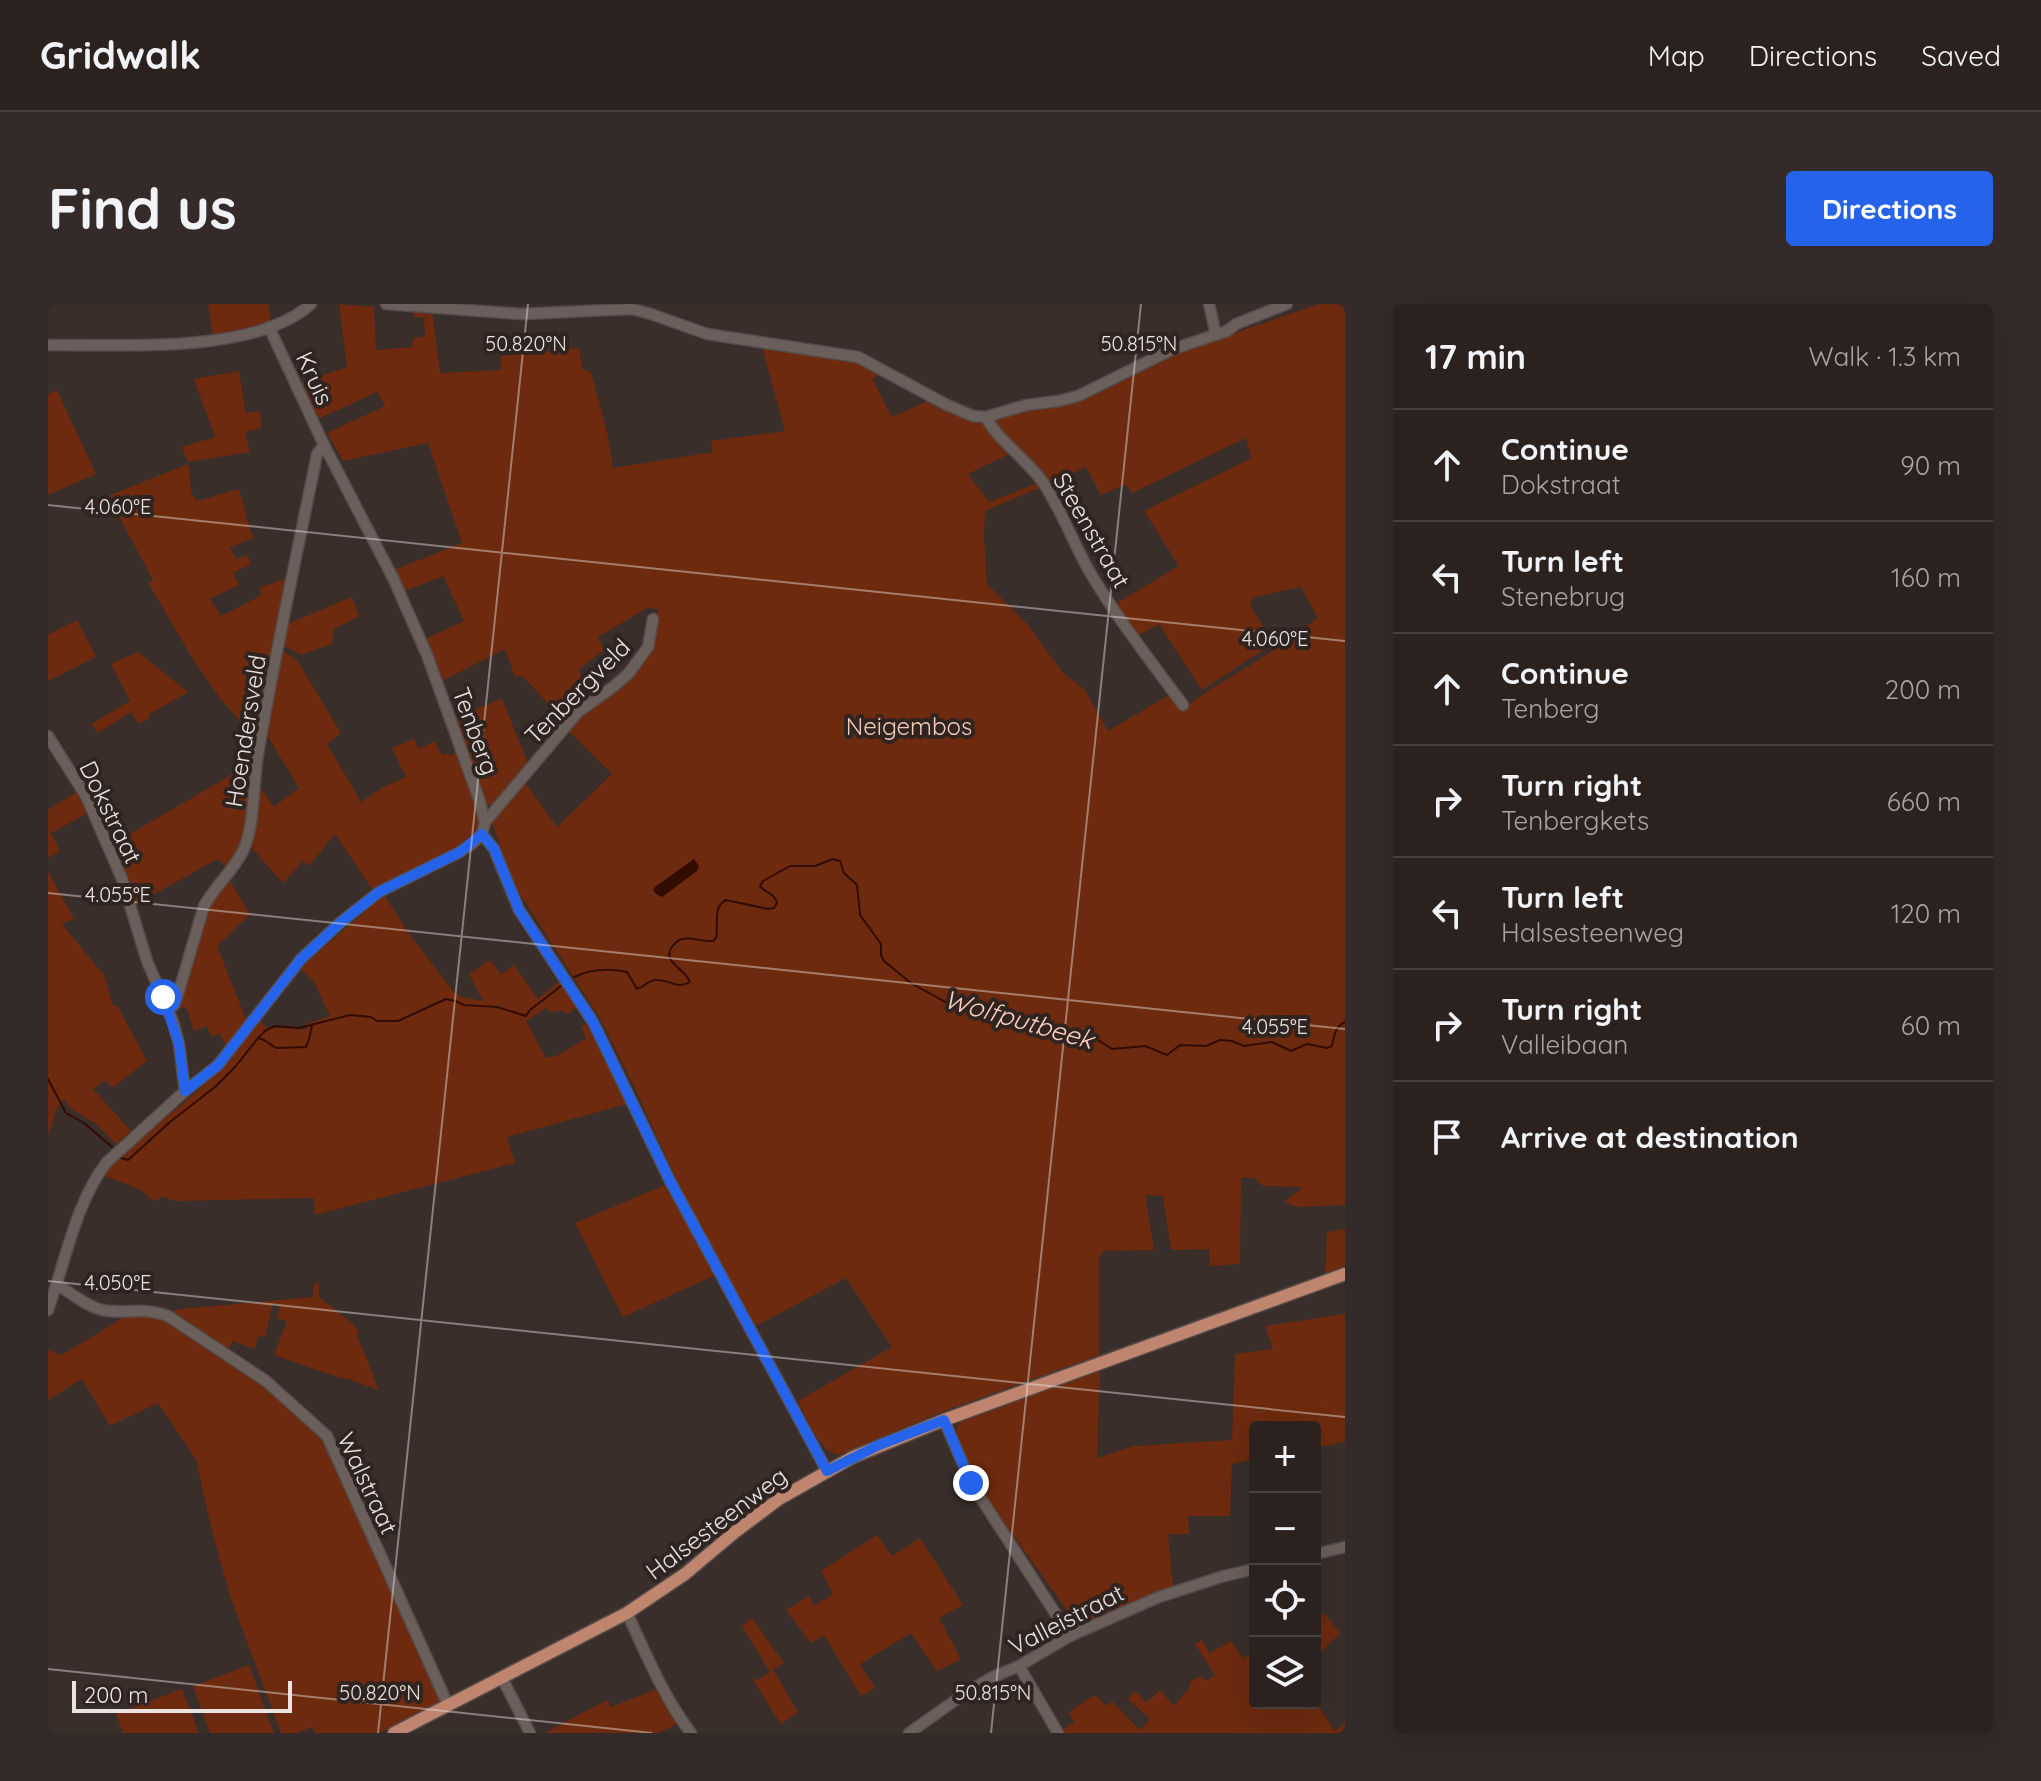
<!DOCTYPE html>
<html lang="en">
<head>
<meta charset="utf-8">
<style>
	:root { --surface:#2b2220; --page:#332a29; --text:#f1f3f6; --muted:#a6a4a5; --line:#473f3e; --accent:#2563eb }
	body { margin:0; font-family:Quicksand,sans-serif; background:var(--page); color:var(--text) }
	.controls { position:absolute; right:24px; bottom:24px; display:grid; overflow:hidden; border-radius:8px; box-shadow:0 8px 32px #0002 }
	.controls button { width:72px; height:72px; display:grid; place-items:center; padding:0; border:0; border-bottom:2px solid var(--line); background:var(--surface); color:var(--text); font:40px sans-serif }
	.scale { position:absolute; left:24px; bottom:20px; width:220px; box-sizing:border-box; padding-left:8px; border:4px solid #eae3e0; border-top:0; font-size:22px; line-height:28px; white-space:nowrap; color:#eae3e0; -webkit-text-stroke:6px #2f2420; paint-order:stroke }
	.stop { position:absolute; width:24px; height:24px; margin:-18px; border:6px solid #2563eb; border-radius:50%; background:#fff }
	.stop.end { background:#2563eb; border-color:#fff; box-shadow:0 2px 8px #0008 }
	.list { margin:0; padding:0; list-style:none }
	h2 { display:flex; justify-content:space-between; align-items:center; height:104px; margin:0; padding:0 32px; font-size:34px }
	h2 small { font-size:26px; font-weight:400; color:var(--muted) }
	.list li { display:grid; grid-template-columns:52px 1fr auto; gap:24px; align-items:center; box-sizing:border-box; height:112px; padding:0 32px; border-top:2px solid var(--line) }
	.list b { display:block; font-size:30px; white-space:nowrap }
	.list p { margin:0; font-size:26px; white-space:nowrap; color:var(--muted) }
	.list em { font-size:26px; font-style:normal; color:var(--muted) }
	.icon { flex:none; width:44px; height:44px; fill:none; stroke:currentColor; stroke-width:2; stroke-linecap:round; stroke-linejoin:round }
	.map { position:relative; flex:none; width:1297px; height:1429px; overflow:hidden; border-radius:8px }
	header { display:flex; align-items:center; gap:48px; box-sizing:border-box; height:112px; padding:0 40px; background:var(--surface); border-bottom:2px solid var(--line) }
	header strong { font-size:38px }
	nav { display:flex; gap:44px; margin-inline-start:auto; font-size:28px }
	.intro { display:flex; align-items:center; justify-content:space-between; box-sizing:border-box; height:192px; padding:0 48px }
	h1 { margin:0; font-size:56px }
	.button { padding:20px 36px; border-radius:8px; background:var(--accent); color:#fff; font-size:28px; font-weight:700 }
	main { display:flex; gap:48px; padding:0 48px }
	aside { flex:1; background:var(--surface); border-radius:8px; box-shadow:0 8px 32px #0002 }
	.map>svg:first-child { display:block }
</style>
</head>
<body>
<header>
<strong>Gridwalk</strong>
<nav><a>Map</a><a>Directions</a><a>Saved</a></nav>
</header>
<div class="intro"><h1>Find us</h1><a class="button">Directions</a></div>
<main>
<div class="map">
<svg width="1297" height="1429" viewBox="0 0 1297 1429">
	<rect width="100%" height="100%" fill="#392e2a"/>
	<g fill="#6d2a0e">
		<polygon points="160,0 220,0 223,17 198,25 165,31"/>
		<path d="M291,0l35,3 2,43 37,-3v-9l12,-2 -1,-18 -10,-1 -1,-8 19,2 8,62 61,-3v-14l78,-8 4,22 8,2 16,60 6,36 100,-16 -2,-11 74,-10 -23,-84 95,13 28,14 -13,4 19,38 9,-2 29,-14 55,25 29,27 -45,22 21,28 46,-18 -6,-10 2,-3 26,40 -4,2 -14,-25 -54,23 -1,25 3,48 41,41 34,47 23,18 23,41 61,-36 12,12c11,-2 17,-10 27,-16 37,-23 76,-46 110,-73l-17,-31 -47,10 -4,8 24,38 -72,47 -43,-66 -23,13 -22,-32 65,-39 -35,-55 107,-53 -5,-20 -114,55 -6,-9 -25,11 -15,-28 -38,19 -53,-60v-5l27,-11 37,-6 89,-41 171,-59h26v901l-48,2 -13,-5 19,-15 -40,-1 -9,-8 -13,-1 -1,87 -30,2 -1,-17 -38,1 -8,-54 -18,-1 9,55 -50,1 -5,8v96l-157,57 -103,43c-20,-3 -32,-37 -41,-54l94,-54 -46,-69 -90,48 -74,-135 -50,-109 -32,-64 -87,-135 -21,-61 3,-8 28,-34 34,47 55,-53 -47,-46 66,-51 23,-39 4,-29 -11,-1 -49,29 6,13 -25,19c8,32 7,28 -15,52l-38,-41 -7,-5 -4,2 -10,-28 -63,32 -18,-41 40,-19 -21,-45 -41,16 -8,-22 68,-27 -34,-100 -85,18 -16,-28 58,-27 -8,-14 -59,27 -18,-36 47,-16z"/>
		<polygon points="191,67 198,109 211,107 214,124 197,128 202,148 140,158 134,143 167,133 146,75"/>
		<polygon points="9,86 48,170 0,191 0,90"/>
		<path d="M140,160c4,13 -1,26 9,37l42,-12 11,40 4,9 -24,9 6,12 11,-4 4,9 -18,9 6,12 -29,14 11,17 41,-21 -3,-7 28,-10c-12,57 -23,114 -33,171 -7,44 -1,81 -27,119l-9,-9 -84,46 -21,-61 130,-76 5,-5 1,-28 -3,-7 -26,-30 -26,-37 -46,-78 5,-3 -45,-84z"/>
		<polygon points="304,293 311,312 286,325 284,340 253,351 233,340 237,321"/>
		<polygon points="29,316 48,353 0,377 0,331"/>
		<path d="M232,345l17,11 44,73 -14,11 34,58 22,-15 23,-10 -14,-29 22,-9 5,10 16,-8 7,14 6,-2 2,3 8,-4c5,16 23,57 20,73 -4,24 -63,42 -83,53 -8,4 -15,9 -21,14l-39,-58 -26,32 -6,-5 -20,22 -33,-37 5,-18 3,-44 16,23 25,-19 -35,-58z"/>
		<polygon points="90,348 140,388 100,411 102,414 91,420 83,408 50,429 43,420 82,397 63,360"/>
		<polygon points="454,395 480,459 446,499 439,501 408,413"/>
		<polygon points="32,486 42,508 3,529 12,547 0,554 0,506"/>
		<polygon points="0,567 26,615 14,620 56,671 65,702 69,701 99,757 64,784 58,776 45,785 83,827 68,840 48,820 22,804 16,795 9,804 0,832"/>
		<path d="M182,577l20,33 -33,32 30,76 -20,26 -7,-14 -9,2 -4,-10 -13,5 -8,-24 -6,2c8,-32 17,-89 37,-114 3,-5 9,-10 13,-14z"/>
		<path d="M336,591l28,43 42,54 8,5 21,4 -14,-27 21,-14 11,15 13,-10 24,34 22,-18 16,27 -8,6 -7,-3 -10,1 -5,-4 -20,13 20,37 12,-3 28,-16 -5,-13 5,-2 41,80 -120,33 8,26 -200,52 -1,-17 -139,3 -13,-5 -7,6 -14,-12 -38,-15c25,-31 60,-54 90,-80 26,-22 46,-48 66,-75l7,7 41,3 -1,-6 24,-8 -16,-34 -14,-14z"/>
		<polygon points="617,881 668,971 575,1013 527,919"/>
		<polygon points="1297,925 1297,962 1277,969 1279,928"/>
		<polygon points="271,979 271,993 304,1019 311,1028 309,1031 331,1086 305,1077 302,1075 292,1074 226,1051 239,1017 229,1014 232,1001 225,1000 217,1033 210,1032 207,1045 184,1037 180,1048 120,1008 132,1005 265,993 266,980"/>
		<polygon points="92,1009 117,1015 218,1082 270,1128 391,1393 392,1397 390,1399 331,1429 267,1429 264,1423 249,1429 233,1429 182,1292 162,1219 148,1155 110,1099 62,1122 34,1075 0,1096 0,1046 14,1051 82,1010"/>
		<polygon points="1297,1010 1297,1138 1267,1144 1267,1123 1207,1123 1207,1155 1184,1160 1182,1212 1140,1212 1141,1230 1120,1230 1125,1284 1033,1320 1028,1319 925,1175 908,1135 909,1124 912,1118 1052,1067 1049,1154 1086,1142 1184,1136 1187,1050 1225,1045 1217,1022"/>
		<polygon points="829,1231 844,1252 872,1234 915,1301 891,1314 913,1355 889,1367 863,1329 812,1360 827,1384 813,1392 776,1331 763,1339 738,1306 761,1292 766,1302 785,1290 773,1267"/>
		<polygon points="1277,1310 1292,1329 1267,1354 1267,1313"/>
		<polygon points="704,1314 736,1359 725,1366 750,1408 733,1420 704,1375 708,1376 722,1368 694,1322"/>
		<polygon points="1154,1336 1162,1349 1183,1337 1195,1354 1207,1347 1207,1399 1267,1399 1267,1397 1287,1427 1297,1419 1297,1429 1014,1429 1013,1427 1026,1418 1021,1408 1047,1391 1059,1402 1064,1397 1092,1426 1102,1415 1080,1395 1087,1387 1098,1399 1112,1386 1126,1402 1141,1384 1143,1377 1153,1372 1159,1377 1167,1371 1147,1340"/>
		<polygon points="201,1361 226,1429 162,1429 145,1382"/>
		<polygon points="612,1384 631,1419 610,1429 497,1429 559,1396 563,1403"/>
		<polygon points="134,1385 151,1429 75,1429 68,1410"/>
	</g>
	<polygon fill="#330b00" points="646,555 651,562 649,567 614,593 608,590 605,586 607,583"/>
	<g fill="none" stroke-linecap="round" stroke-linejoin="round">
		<g stroke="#330b00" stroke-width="2">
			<path d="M526,673c17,-8 35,-9 53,-5l10,17c7,-2 11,-9 19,-9 14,-1 20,10 34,2 -4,-12 -29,-21 -18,-35 2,-3 6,-7 10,-8 9,-2 22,3 31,2l3,-3c3,-13 -4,-31 10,-38l42,9 6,-1 3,-5c-3,-11 -11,-9 -17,-17l3,-5 27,-15h25l18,-7 7,2 4,12 13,12 3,30 21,29v11l3,6 27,22 36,20 38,7 67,22 43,6 17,11 33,-3 22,9 13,-10 26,1 14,-6 12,1 12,5 28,-4 19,9 16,-7 20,4 5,-2c2,-10 3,-19 13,-24"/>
			<polyline points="210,734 216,736 228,744 258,743 261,735 264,722"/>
			<polyline points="0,775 18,809 36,819 64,843"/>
			<polyline points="73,854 80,856 122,818 167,783 188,762 210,734 218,726 227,722 251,724 302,711 323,713 329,717 350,717 398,695 407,697 416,701 449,703 478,712 482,706 513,682"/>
		</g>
		<defs>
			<g id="minor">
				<path d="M338,0l135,10 111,-5 19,5 56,20 151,23 89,48 26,11 13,1c9,20 42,44 56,64 19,28 30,59 46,88 28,48 62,91 95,136"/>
				<polyline points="1161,0 1168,31"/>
				<path d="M0,41c73,-1 207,10 263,-41"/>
				<polyline points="938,113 978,101 1010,97 1030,92 1125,45 1179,27 1188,20 1239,0"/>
				<polyline points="0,432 38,492 74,575 99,657 125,718 131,740 137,787"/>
				<polyline points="437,518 530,408 565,383 580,370 600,343 605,315"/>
				<polyline points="434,530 446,545 471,606 545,718 622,877 779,1167"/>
				<path d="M121,706l5,-5 4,-11 26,-88c11,-20 29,-35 39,-55 12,-25 10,-68 15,-97 17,-100 39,-200 59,-300l7,-9"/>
				<path d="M9,981c15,8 30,22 46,25 25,5 38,-4 65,6l98,65 61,55 121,269"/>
				<path d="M0,1006c17,-47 28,-109 59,-148l78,-71 33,-26 83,-106 40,-37 38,-30 81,-40 13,-9 9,-9 3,-12 -6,-23 -52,-144 -34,-77 -69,-133 -55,-118"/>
				<polyline points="896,1116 923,1179 1022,1332"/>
				<polyline points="1267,1250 1297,1243"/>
				<path d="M579,1309c19,41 37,85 64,120"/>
				<polyline points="971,1362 1010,1429"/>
				<polyline points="454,1374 482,1429"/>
				<polyline points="861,1429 919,1388 945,1373 971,1362 1022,1332 1111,1293 1176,1272 1207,1265"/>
			</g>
			<polyline id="major" points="346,1429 579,1309 637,1270 687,1228 731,1195 805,1153 896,1116 1297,970"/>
		</defs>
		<use href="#minor" stroke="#554b48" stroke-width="13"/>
		<use href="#major" stroke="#554b48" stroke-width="15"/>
		<use href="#minor" stroke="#6b5f5b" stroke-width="10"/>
		<use href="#major" stroke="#c0856e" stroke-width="12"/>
	</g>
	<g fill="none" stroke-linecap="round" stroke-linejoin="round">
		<polyline stroke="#2563eb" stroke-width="10" points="115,693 131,740 137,787 170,761 253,655 293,618 331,588 412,548 434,530 446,545 471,606 545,718 622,877 779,1167 831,1141 896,1116 923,1179"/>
	</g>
	<path fill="none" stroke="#eae3e0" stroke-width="2" stroke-opacity="0.45" d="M0,201l1297,136M0,589l1297,136M0,977l1297,136M0,1365l604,64M330,1429l150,-1429M943,1429l150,-1429"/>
	<g text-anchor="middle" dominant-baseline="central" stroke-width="8" stroke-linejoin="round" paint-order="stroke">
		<g font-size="24" fill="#eae3e0" stroke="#2f2420">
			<text transform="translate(267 74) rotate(65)">Kruis</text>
			<text transform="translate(1044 226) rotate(60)">Steenstraat</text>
			<text transform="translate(529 387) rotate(-45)">Tenbergveld</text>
			<text transform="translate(197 427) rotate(-81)">Hoendersveld</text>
			<text transform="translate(428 427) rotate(70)">Tenberg</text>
			<text transform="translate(63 508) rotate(64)">Dokstraat</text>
			<text transform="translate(320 1179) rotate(65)">Walstraat</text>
			<text transform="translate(668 1219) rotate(-37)">Halsesteenweg</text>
			<text transform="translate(1018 1315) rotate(-27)">Valleistraat</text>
		</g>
		<g font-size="24" fill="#f7c9b8" stroke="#2f2420">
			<text x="861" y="422">Neigembos</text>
		</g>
		<g font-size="26" font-style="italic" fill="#ffd0bf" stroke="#2f2420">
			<text transform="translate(971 715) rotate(16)">Wolfputbeek</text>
		</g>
	</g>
	<g font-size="20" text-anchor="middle" fill="#eae3e0" stroke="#2f2420" stroke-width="8" stroke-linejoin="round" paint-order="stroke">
		<text x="478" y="47">50.820°N</text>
		<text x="1091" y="47">50.815°N</text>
		<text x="70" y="210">4.060°E</text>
		<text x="1227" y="342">4.060°E</text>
		<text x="70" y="598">4.055°E</text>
		<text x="1227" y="730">4.055°E</text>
		<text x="70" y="986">4.050°E</text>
		<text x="332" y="1396">50.820°N</text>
		<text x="945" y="1396">50.815°N</text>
	</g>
</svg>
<div class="controls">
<button>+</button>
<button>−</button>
<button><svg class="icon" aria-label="locate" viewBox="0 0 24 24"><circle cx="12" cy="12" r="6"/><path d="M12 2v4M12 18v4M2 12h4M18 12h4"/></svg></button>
<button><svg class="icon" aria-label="layers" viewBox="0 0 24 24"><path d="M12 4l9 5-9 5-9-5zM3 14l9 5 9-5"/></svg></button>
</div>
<div class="scale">200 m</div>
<div class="stop" style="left:115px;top:693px"></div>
<div class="stop end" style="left:923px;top:1179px"></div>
</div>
<aside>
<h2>17 min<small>Walk · 1.3 km</small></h2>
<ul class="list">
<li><svg class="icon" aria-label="ahead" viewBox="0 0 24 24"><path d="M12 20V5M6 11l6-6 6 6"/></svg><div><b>Continue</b><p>Dokstraat</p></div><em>90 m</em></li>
<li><svg class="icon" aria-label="left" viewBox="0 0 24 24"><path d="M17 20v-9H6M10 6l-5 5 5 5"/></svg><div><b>Turn left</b><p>Stenebrug</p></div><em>160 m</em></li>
<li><svg class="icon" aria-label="ahead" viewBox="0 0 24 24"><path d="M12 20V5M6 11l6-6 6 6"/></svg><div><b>Continue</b><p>Tenberg</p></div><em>200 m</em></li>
<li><svg class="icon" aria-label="right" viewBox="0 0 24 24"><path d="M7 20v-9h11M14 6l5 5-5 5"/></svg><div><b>Turn right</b><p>Tenbergkets</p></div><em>660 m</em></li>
<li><svg class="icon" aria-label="left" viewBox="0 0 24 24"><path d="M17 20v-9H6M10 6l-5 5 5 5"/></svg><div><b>Turn left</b><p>Halsesteenweg</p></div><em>120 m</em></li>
<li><svg class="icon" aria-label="right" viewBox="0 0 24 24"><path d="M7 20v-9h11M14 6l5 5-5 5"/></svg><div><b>Turn right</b><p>Valleibaan</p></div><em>60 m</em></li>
<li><svg class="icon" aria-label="arrive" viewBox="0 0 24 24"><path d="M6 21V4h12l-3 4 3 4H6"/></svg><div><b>Arrive at destination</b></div></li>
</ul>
</aside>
</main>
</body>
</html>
